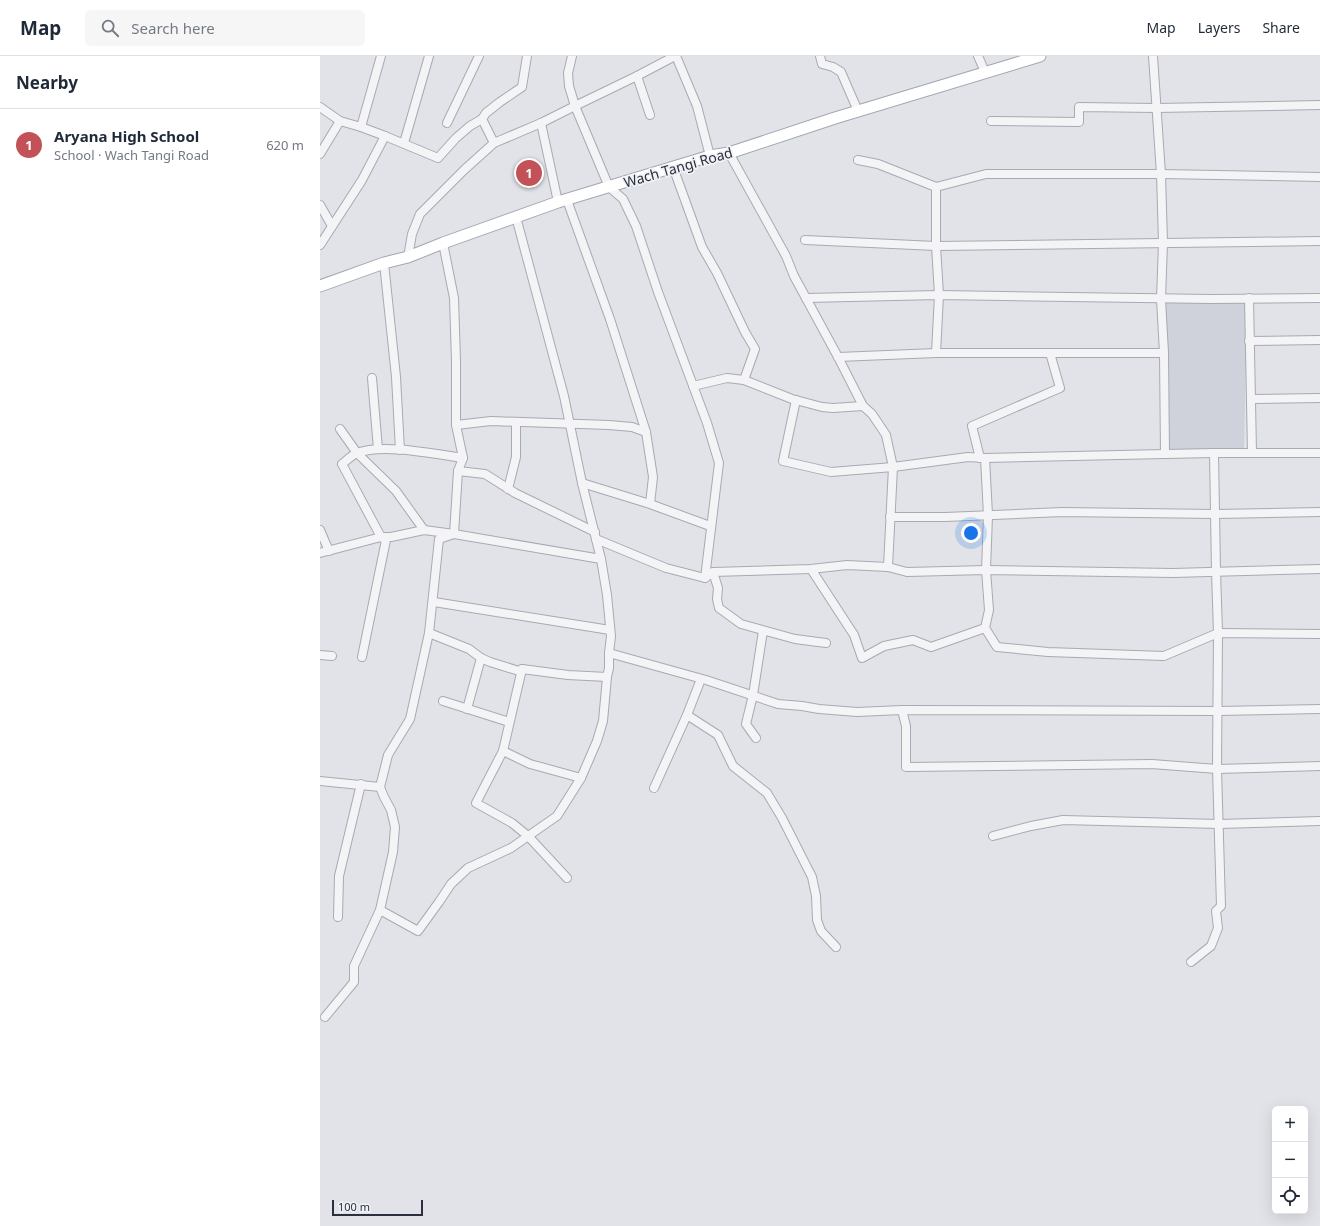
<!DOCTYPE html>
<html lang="en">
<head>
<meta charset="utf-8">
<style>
	:root { --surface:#fff; --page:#f6f6f7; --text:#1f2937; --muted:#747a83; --line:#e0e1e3; --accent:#c25257 }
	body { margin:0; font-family:"Noto Sans",sans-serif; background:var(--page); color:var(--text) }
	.controls { position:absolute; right:12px; bottom:12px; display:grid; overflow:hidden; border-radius:6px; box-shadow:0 4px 16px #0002 }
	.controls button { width:36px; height:36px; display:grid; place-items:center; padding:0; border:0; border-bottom:1px solid var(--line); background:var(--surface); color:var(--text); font:20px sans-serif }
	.scale { position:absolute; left:12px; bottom:10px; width:91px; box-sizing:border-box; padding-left:4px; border:2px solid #2b303f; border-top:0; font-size:11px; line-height:14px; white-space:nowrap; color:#2b303f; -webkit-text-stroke:3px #f1f2f6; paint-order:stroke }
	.you { position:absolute; left:651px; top:477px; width:14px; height:14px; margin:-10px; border:3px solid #fff; border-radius:50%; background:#1a73e8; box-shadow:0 0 0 6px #1a73e833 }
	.badge { display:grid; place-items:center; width:26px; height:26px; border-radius:50%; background:var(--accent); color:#fff; font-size:13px; font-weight:700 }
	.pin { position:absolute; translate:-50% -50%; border:2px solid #fff; box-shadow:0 1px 4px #0006 }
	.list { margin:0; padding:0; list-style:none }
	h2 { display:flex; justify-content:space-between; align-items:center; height:52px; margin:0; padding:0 16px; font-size:17px }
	h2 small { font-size:13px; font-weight:400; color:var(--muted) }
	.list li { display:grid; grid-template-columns:26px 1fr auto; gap:12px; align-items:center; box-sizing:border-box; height:72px; padding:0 16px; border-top:1px solid var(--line) }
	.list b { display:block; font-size:15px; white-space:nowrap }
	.list p { margin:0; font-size:13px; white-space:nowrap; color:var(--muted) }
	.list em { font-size:13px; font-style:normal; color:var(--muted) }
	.icon { flex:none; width:22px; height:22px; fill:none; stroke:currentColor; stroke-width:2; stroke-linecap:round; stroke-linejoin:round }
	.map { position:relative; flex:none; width:1000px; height:1170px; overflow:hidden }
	header { display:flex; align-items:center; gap:24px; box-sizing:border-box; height:56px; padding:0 20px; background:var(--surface); border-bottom:1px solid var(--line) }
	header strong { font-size:19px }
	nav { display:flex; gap:22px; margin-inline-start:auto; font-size:14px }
	.search { width:280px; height:36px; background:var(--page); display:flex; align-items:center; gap:10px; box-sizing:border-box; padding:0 14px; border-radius:6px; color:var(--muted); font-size:15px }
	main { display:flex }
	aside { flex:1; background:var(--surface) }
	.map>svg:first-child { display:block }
</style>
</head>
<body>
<header>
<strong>Map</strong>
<div class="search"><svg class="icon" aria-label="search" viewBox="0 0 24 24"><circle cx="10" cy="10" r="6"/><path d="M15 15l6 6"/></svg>Search here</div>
<nav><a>Map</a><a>Layers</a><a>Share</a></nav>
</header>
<main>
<aside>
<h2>Nearby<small></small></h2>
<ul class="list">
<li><span class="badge">1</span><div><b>Aryana High School</b><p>School · Wach Tangi Road</p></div><em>620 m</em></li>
</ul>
</aside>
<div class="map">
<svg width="1000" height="1170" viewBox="0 0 1000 1170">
	<rect width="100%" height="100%" fill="#e1e3e8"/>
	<polygon fill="#cfd2da" points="927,245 924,393 850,394 846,247"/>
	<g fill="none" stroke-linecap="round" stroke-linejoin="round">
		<defs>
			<g id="minor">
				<polyline points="252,0 248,17 249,30 255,50 289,131 303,143 316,170 338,236 387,367 399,407 385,522"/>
				<polyline points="356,0 377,50 390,100"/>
				<polyline points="500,0 502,8 513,11 521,16 538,55"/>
				<polyline points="658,0 665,16"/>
				<polyline points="833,0 841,118 843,187 841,243 844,297 845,398 894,397 1000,397"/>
				<polyline points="317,20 330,59"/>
				<polyline points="0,51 20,65 41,71 65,80 118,102 136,82 150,70 162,63 166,57 180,46 202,31 207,0"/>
				<polyline points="162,63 174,87"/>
				<polyline points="671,65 759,66 759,51 836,52 1000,49"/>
				<polyline points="127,67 159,0"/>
				<polyline points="221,67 238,146"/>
				<polyline points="41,71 61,0"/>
				<polyline points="84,87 109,0"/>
				<polyline points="409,97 466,200 474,220 518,301 543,350 552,358 566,379 573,411 568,511"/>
				<polyline points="0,98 20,65"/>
				<polyline points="538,104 558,108 616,131 666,118 841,118 1000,121"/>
				<polyline points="353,111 382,191 397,217 425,276 435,293 424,324"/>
				<polyline points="616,131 616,190 619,239 616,297"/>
				<polyline points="247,144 290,263 326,376 333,421 330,448"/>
				<polyline points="0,149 12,170"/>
				<polyline points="485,184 616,190 1000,185"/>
				<polyline points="0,189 42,124 65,80"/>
				<polyline points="88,201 92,178 100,158 144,114 174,87 221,67 255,50 317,20 355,0"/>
				<polyline points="64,207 76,321 80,394"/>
				<polyline points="486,242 619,239 891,243 1000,242"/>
				<polyline points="929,242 932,397"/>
				<polyline points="929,285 1000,284"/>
				<polyline points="518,301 616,297 844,297"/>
				<polyline points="52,322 58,393"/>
				<polyline points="373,330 407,322 424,324 472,343 502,351 513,352 543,350"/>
				<polyline points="931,343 1000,342"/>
				<polyline points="476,344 463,405 511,416 573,411 648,401 665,402 845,398"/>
				<polyline points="136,369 171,365 289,369 312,371 326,376"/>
				<polyline points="20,373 37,397 76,435 104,474"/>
				<polyline points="660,402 652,370 740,332 730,297"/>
				<polyline points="665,402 668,459 666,514 669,554 665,572 677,591 728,596 844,600 898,577 1000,578"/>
				<polyline points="138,415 165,418 195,437 275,476"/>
				<polyline points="262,427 330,448 390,470"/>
				<polyline points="188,433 196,401 196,367"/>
				<polyline points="570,461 625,461 742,456 895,458 1000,456"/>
				<polyline points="0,474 9,495"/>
				<polyline points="276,483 346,512 385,522 393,516 491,513 527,509 568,511 587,516 666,514 853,517 1000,513"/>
				<polyline points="0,497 61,481 71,481 104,474 134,478 281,503"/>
				<polyline points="491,513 534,579 542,602 564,590 593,584 611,591 665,572"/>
				<polyline points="393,516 398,532 397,543 399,552 421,568 475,583 506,587"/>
				<polyline points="114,546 290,574"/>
				<polyline points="109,577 149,593 161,602 170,606 199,615 202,613 248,619 287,621"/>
				<polyline points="289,597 386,624 458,648 482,650 499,653 537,656 582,654 897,655 1000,653"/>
				<polyline points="0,599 12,600"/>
				<path d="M42,601l24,-117 -5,-3 -39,-73c4,-3 10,-9 15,-11 25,-10 78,1 106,5"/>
				<polyline points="202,613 183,695 156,747 192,767 208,780 247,822"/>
				<polyline points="123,645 189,666"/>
				<polyline points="147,653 161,602"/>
				<polyline points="582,654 586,670 586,711 832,708 897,713 1000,710"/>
				<polyline points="367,659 398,679 413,710 447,737 462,762 492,821 496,840 497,864 501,875 516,891"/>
				<polyline points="436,682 426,668 433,639 443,575"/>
				<polyline points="183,695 210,708 261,722"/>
				<polyline points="0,725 60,731"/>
				<polyline points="334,732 367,659 381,623"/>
				<polyline points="673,780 711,770 743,764 899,768 1000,765"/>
				<polyline points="60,854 98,875 119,846 131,828 148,812 191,792 237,760 261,722 277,685 283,665 287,621 289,612 289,597 291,580 287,539 281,503 262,427 244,340 196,161"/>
				<polyline points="18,861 19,820 41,728"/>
				<polyline points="871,906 891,890 898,872 896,855 901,850 897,713 898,577 896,515 894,397"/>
				<polyline points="5,961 34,926 34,910 60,854 73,796 75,771 71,754 64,741 60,731 68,699 90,663 109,577 119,483 134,478 138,415 143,402 136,369 136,305 134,242 123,187"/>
			</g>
			<polyline id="major" points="0,230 64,207 88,201 123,187 238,146 390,100 409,97 515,62 720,0"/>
		</defs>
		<use href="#minor" stroke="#a7aab2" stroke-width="10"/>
		<use href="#major" stroke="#a2a7b3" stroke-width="13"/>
		<use href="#minor" stroke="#f4f4f7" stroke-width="8"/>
		<use href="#major" stroke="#fff" stroke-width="11"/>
	</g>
	<g text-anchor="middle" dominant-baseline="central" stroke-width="3.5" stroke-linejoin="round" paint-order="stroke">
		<g font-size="14" fill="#2b303f" stroke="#f1f2f6">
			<text transform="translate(358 111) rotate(-16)">Wach Tangi Road</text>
		</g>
	</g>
</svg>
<div class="controls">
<button>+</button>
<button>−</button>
<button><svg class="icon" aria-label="locate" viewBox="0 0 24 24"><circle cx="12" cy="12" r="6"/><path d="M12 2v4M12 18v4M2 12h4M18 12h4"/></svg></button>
</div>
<div class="scale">100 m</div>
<div class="you"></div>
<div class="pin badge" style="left:209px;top:117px">1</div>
</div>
</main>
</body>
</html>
